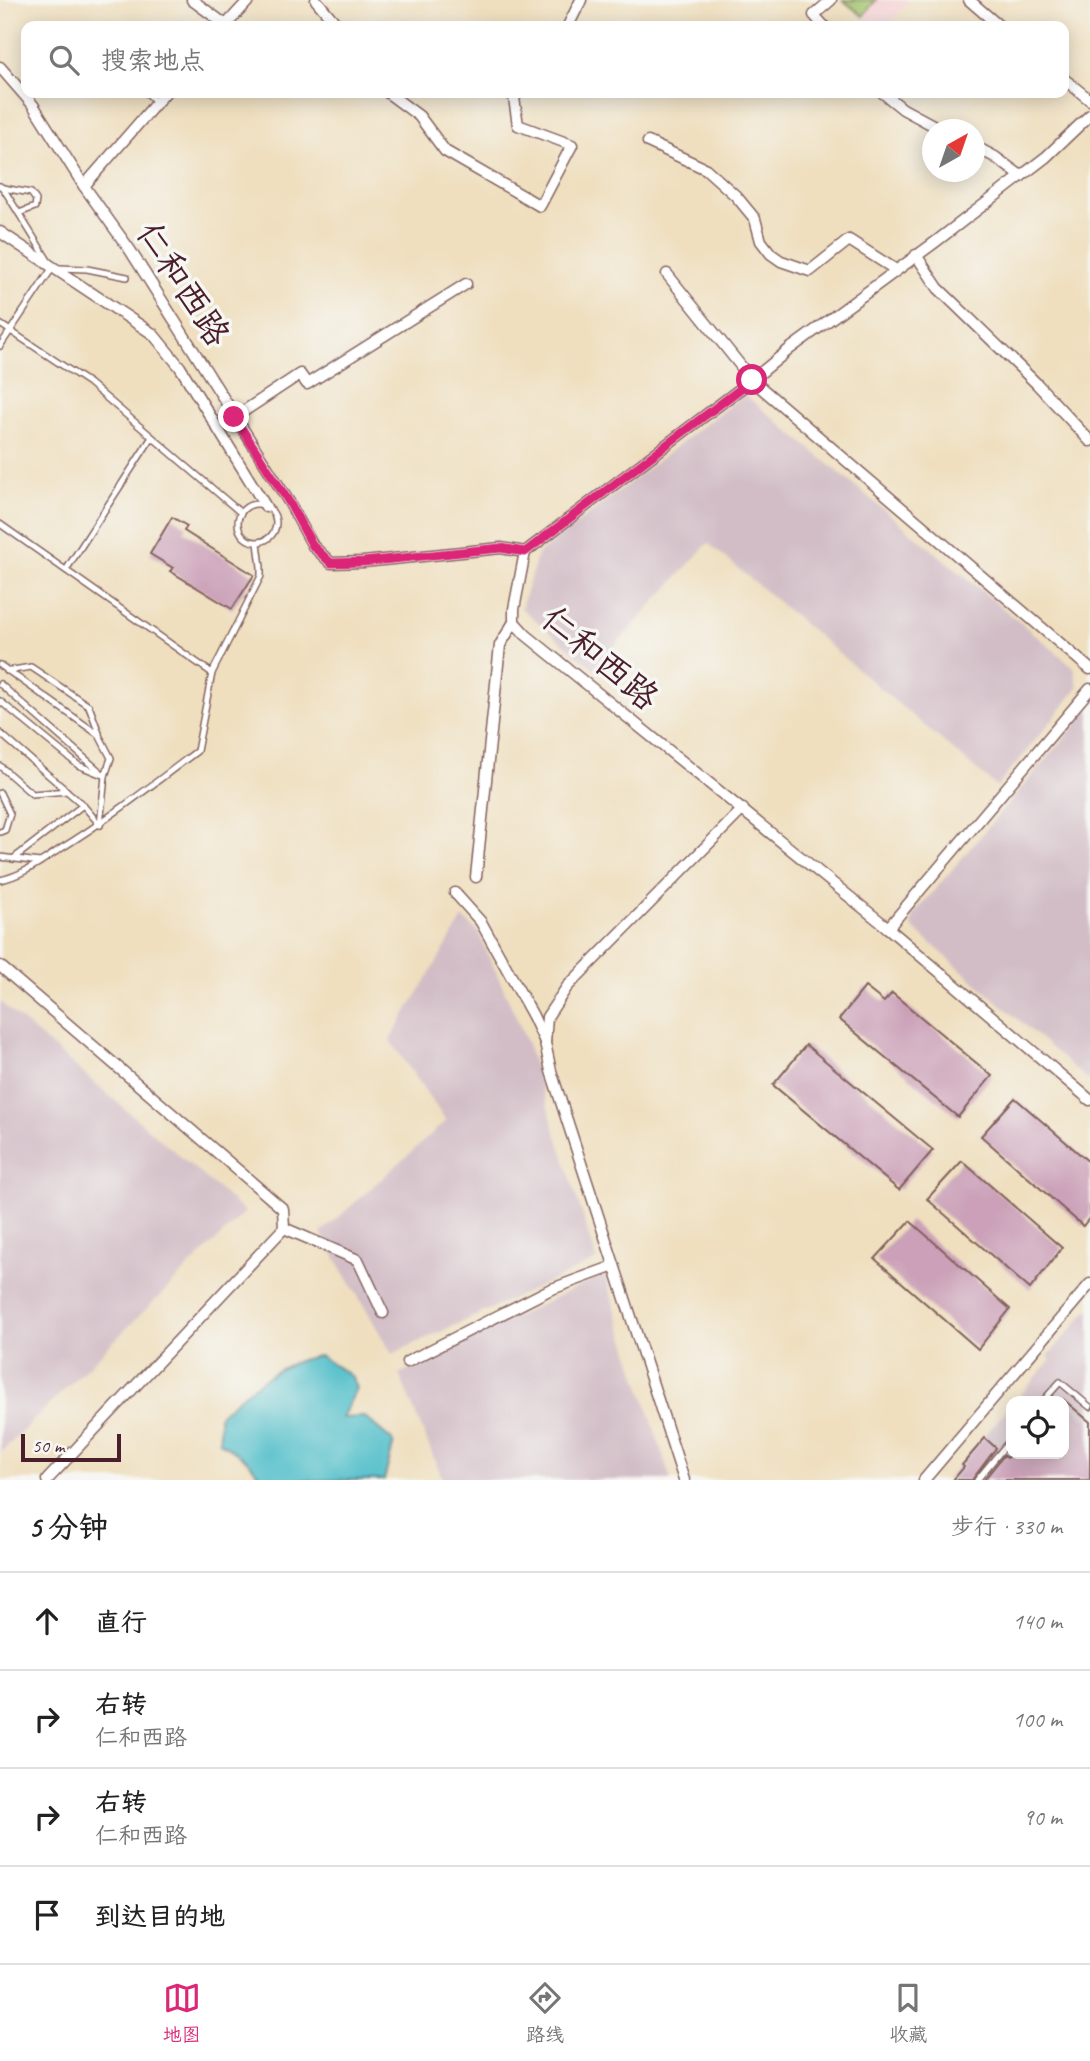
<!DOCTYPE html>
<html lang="zh">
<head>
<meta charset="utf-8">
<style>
	:root { --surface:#fff; --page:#f6f6f6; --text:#222; --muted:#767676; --line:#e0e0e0; --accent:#db2777 }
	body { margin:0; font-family:Caveat,"LXGW WenKai TC",sans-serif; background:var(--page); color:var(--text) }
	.controls { position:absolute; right:21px; bottom:21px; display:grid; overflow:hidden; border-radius:14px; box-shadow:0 4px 18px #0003 }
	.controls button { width:63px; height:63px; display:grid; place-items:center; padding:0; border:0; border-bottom:2px solid var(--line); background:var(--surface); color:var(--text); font:35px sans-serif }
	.compass { position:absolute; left:922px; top:119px; width:63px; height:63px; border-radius:50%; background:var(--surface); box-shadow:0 4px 18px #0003; rotate:40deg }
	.scale { position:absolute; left:21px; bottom:18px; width:100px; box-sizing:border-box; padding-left:7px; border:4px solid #4a1f2b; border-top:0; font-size:19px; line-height:24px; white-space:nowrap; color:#4a1f2b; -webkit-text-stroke:5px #f6f6f2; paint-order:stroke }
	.stop { position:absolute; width:21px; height:21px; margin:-16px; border:5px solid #db2777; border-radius:50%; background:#fff }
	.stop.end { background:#db2777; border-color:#fff; box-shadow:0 2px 7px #0008 }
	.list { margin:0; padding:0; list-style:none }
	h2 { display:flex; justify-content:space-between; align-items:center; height:91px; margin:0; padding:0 28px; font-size:30px }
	h2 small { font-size:23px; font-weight:400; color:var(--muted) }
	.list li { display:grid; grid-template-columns:46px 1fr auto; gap:21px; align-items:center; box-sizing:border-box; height:98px; padding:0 28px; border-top:2px solid var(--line) }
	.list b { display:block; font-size:26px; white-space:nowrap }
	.list p { margin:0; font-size:23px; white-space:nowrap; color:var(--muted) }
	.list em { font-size:23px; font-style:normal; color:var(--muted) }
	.icon { flex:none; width:38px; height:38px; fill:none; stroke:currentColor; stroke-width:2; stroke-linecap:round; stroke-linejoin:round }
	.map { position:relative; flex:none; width:1090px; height:1480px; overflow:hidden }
	.search { position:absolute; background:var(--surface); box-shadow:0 4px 18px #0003; left:21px; right:21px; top:21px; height:77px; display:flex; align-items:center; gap:18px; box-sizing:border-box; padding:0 24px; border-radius:14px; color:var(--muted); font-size:26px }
	.sheet { height:483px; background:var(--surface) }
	nav { display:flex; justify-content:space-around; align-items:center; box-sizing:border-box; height:98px; border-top:2px solid var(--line); background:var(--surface); font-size:19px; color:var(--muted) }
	nav a { display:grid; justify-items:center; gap:4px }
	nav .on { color:var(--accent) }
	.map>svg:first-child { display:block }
</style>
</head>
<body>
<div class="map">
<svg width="1090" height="1480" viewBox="0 0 1090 1480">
	<rect width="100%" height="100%" fill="#f6f6f2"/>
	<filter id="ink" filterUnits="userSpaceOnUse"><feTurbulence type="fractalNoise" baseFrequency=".0143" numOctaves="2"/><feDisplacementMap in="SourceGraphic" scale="14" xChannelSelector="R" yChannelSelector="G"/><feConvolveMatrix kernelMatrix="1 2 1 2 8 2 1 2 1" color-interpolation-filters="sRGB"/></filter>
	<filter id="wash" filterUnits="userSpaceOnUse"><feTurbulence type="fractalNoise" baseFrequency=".00686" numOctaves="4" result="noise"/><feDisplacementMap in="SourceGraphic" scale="28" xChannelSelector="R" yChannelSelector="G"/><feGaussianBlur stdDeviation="1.57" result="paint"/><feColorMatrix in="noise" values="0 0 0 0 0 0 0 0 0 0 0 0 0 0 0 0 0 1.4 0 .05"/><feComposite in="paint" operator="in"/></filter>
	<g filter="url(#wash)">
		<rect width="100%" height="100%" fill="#efdfbf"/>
		<polygon fill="#f7cfd1" points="843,0 910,0 888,26 875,26"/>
		<g fill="#d2bdc6">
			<polygon points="744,394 1074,667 1078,688 997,787 708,543 594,669 521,608 538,554"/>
			<polygon points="1090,708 1090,1082 911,926 914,914"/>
			<polygon points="463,918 478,932 525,1037 597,1260 392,1354 321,1233 446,1121 390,1040"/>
			<polygon points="0,1002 245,1212 0,1453"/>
			<polygon points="604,1274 671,1480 443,1480 399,1374"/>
			<polygon points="1090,1308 1090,1480 946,1480 1011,1405 1011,1454 1064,1454 1064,1401 1015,1401 1051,1360 1048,1356"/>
		</g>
		<polygon fill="#a0c26b" stroke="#75704b" stroke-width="2" points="843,0 876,0 863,16"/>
		<path fill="#52bfca" stroke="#4e6f7a" stroke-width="2" d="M320,1356l32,21 4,12 -14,29 23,-1 29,25 -10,38h-121l-15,-19 -28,-19 -1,-26c25,-25 66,-57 101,-60z"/>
		<g id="blocks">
			<g fill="#cba0b8">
				<polygon points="172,517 187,526 184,531 254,575 232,609 170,571 173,568 150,554"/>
				<polygon points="865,987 884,1002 892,993 992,1076 958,1117 839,1019"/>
				<polygon points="806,1045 933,1150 899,1190 773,1085"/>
				<polygon points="1015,1098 1090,1163 1090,1217 1083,1226 981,1136"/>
				<polygon points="962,1161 1062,1248 1030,1289 927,1199"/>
				<polygon points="910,1221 1010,1309 978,1349 875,1259"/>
				<polygon points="1064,1400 1090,1422 1090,1480 984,1480 1004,1455 1007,1458 1011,1454 1064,1454"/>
				<polygon points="985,1438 996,1448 972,1480 953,1480 964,1467 962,1465"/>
			</g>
		</g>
	</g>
	<g filter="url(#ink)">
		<use href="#blocks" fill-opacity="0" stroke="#84625f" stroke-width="2"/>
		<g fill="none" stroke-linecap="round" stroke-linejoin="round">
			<defs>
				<g id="lane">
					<polyline points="147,93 156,102"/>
					<polyline points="0,186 3,188 49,262"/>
					<polyline points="3,188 31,193 36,200 35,207 19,213"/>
					<polyline points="59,268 87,269 127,277"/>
					<polyline points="0,324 89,383 241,513"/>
					<polyline points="0,346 53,267"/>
					<circle cx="257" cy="523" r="19"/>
					<polyline points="0,524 212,673"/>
					<polyline points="66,570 152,437"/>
					<polyline points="0,665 99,735 111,758 105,776 78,765 0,701"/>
					<polyline points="7,671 31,667 89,706 99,733"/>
					<polyline points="0,684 105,776 100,825"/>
					<polyline points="0,733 83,805 100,825"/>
					<polyline points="0,766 32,794 67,791"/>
					<polyline points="0,793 10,814 5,830 0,832"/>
					<polyline points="0,857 40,862"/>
					<polyline points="13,859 83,805"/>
					<path d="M0,880c21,-4 39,-17 57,-29 49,-30 94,-65 140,-100l15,-78 49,-97v-9l-3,-24"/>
					<polyline points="1043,1401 1060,1382 1090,1407"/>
					<polyline points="977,1480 1011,1439"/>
				</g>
				<g id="street">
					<polyline points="192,0 226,25"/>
					<polyline points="316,0 338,26"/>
					<polyline points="969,0 999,26"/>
					<polyline points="225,26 249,0"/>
					<polyline points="568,26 581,0"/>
					<polyline points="824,26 814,15 831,0"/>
					<polyline points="0,67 33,105 84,186 130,250 289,502 313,546 331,563 363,562 501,548 525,552 514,609 514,622 526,635 888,928 1090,1100"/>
					<polyline points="1064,79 1090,100"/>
					<polyline points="388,93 419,116 445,151 540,206 572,145 518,125 514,98 518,93"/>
					<polyline points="883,93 903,109 942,130"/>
					<polyline points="648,142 706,169 736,196 755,219 761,241 771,254 781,261 810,271 849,240 896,270"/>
					<polyline points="974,146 995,157 1021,176"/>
					<polyline points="84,186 165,93"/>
					<polyline points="0,232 153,334 180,367 266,507"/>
					<polyline points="916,255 938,288 1037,384 1090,441"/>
					<polyline points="667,274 752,380 1090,669"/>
					<polyline points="235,417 300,374 307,384 466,284"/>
					<polyline points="525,552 752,380 791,348 934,243 1046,157 1090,115"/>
					<polyline points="476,877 500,645 514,622"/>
					<polyline points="455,893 481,922 533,1016 545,1042"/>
					<polyline points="888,928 1090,689"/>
					<polyline points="0,966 283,1209 284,1228 47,1480"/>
					<polyline points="284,1228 358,1260 383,1313"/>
					<polyline points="407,1362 549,1290 614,1266"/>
					<polyline points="684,1480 551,1071 545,1043 547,1017 567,987 743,809"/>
					<polyline points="924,1480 1090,1284"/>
				</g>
			</defs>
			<use href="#lane" stroke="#84625f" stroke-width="8"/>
			<use href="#street" stroke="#84625f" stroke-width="13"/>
			<use href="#lane" stroke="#fff" stroke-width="5"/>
			<use href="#street" stroke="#fff" stroke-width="10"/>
		</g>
	</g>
	<g fill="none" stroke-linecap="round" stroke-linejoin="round" filter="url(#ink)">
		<polyline stroke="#db2777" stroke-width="9" points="234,417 289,502 313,546 331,563 363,562 501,548 525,552 752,380"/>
	</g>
	<g text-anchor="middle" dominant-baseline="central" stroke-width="7" stroke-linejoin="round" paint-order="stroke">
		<g font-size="35" fill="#4a1f2b" stroke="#f6f6f2">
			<text transform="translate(183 284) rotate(57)">仁和西路</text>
			<text transform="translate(600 658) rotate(40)">仁和西路</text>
		</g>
	</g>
</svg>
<div class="controls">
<button><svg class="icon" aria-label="locate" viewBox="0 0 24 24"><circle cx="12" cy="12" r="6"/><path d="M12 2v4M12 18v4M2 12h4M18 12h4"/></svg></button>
</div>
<svg class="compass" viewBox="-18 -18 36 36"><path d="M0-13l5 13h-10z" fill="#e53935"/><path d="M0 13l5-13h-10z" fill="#767676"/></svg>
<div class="scale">50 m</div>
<div class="stop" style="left:752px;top:380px"></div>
<div class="stop end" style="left:234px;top:417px"></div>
<div class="search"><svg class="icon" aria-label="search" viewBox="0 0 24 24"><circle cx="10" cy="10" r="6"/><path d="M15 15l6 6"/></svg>搜索地点</div>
</div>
<section class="sheet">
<h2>5 分钟<small>步行 · 330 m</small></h2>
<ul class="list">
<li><svg class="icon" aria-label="ahead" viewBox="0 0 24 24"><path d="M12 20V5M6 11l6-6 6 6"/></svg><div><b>直行</b></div><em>140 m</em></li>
<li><svg class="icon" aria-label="right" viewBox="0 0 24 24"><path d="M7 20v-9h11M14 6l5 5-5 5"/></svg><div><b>右转</b><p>仁和西路</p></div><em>100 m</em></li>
<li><svg class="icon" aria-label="right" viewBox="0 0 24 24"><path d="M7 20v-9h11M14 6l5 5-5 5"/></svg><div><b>右转</b><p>仁和西路</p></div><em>90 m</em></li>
<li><svg class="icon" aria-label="arrive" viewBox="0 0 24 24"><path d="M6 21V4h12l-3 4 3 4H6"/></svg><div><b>到达目的地</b></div></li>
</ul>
</section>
<nav>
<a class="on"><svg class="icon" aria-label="map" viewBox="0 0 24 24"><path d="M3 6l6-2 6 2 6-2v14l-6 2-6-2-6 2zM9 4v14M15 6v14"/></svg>地图</a>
<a><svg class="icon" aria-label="directions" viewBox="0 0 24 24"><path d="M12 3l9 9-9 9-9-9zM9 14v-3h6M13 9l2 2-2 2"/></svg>路线</a>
<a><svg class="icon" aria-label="saved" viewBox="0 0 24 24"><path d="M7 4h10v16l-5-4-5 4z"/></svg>收藏</a>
</nav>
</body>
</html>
